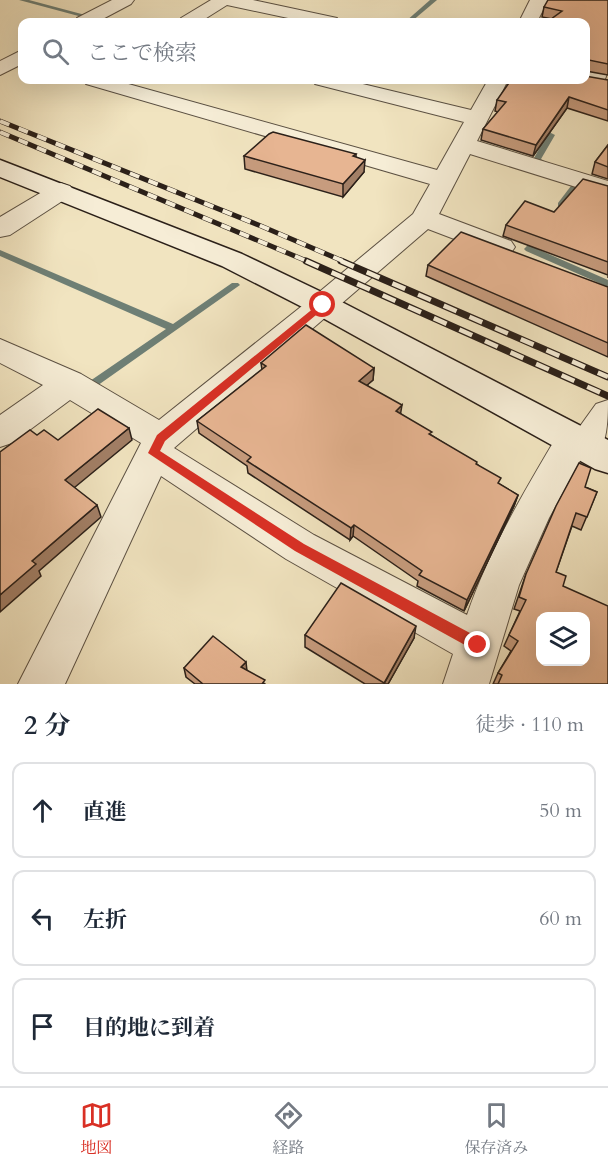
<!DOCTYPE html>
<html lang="ja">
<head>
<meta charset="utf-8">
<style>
	:root { --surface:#fff; --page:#f6f6f7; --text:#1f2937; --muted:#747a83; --line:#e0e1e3; --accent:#d93025 }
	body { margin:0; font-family:Cardo,"Noto Serif JP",serif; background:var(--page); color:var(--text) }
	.controls { position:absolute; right:18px; bottom:18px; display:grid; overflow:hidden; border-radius:12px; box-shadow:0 6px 24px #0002 }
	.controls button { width:54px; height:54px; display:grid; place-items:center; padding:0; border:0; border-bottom:2px solid var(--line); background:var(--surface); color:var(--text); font:30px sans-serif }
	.stop { position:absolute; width:18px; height:18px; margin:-14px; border:4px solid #d93025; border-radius:50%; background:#fff }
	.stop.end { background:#d93025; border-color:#fff; box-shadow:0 2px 6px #0008 }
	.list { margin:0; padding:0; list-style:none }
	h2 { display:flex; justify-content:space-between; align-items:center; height:78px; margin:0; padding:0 24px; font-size:26px }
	h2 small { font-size:20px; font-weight:400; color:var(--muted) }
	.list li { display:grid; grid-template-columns:39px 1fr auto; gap:18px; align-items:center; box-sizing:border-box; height:96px; margin:0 12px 12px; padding:0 12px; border:2px solid var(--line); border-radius:12px }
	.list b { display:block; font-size:22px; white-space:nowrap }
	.list em { font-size:20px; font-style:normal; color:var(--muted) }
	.icon { flex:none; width:33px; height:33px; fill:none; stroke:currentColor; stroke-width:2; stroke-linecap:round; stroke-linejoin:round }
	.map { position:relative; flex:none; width:608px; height:684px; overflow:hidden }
	.search { position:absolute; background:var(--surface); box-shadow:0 6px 24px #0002; left:18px; right:18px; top:18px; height:66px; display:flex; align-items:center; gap:15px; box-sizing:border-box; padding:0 21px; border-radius:12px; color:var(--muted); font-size:22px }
	.sheet { height:402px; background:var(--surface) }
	nav { display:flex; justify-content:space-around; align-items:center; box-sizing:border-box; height:84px; border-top:2px solid var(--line); background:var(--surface); font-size:16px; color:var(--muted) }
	nav a { display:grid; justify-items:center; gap:3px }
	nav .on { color:var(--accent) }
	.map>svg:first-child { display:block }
</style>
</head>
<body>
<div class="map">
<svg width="608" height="684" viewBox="0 0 608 684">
	<rect width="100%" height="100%" fill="#f1e4c0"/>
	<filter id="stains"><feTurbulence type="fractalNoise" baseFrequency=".00333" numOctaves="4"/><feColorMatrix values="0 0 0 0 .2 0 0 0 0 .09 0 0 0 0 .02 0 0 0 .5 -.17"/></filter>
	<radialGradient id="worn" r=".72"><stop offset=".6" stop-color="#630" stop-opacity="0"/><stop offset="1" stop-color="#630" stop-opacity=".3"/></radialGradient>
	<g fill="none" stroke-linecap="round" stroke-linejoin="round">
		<g fill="#6e7f75" fill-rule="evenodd">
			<polygon points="19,0 29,0 89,16 86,18"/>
			<polygon points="430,0 437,0 411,22 405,22"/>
			<polygon points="106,19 114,21 115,22 104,22 104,20"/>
			<polygon points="531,129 551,133 555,135 541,159 550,164 550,168 544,168 533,160 546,136 531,133"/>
			<polygon points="577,181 580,182 580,186 564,207 558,207 558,203 574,182"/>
			<polygon points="540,232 545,235 535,248 608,280 608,287 526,251 524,249 526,247 537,233"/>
			<polygon points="0,250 173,324 232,283 238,283 240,285 94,388 90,387 88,384 90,381 166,329 0,256"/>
		</g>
		<defs>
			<g id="street">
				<polygon points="112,0 134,0 131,4 97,22 75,22 77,18"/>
				<polygon points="211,0 253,0 337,18 339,22 307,22 227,5 200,22 179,22 181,18"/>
				<polygon points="530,0 548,0 537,22 519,22"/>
				<polygon points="22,50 22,64 0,75 0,61"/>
				<path d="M608,56c0,16 0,33 -20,27l-3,-3c5,-9 13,-21 23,-24z"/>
				<path d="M83,80h31l323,90 27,-48 -149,-38 -3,-4h34l125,30 17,-30h20l-31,61 131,40v16l-138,-43 -31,60 72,27 4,6 -4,6 -10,2 -10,-2 -63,-24 -254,219 140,87 153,80c22,-65 58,-125 93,-184l13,-4 5,2 18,-25 12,-4c0,19 0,65 -27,59l-32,59 -30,67 -30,99h-46l10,-30 -167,-95 -125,-83 -96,208h-47l123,-241 -71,-43 -58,43 -12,4v-32l43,-30 -43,-22v-24l81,35 78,46 153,-122 101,-84 17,-30 -344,-100z"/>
				<polygon points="61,183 70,186 74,191 70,196 10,235 0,237 0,217 52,186"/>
			</g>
			<polygon id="secondary" points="0,160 242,254 334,298 608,440 608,473 595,469 312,312 222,266 0,177"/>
		</defs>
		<use href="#street" stroke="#5c5143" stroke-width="2"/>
		<use href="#secondary" stroke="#2b2019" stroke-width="3"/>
		<use href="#street" fill="#f6edd6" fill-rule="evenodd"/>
		<use href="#secondary" fill="#f6edd6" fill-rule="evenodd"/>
		<defs>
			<g id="rail-far1">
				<polyline points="0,121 261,226 345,262"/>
				<polyline points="0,132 309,262"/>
			</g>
			<g id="rail">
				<polyline points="306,261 608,396"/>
				<polyline points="341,261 608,377"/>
			</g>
		</defs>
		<use href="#rail-far1" stroke="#2b2019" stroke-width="5"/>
		<use href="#rail" stroke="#2b2019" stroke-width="7"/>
		<use href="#rail-far1" stroke="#f6edd6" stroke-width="4" stroke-dasharray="10" stroke-linecap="butt"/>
		<use href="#rail" stroke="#f6edd6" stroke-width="4.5" stroke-dasharray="14" stroke-linecap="butt"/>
	</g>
	<g fill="#c79c7e" stroke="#2b2019" stroke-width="1.5">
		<polygon points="608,0 608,75 586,71 552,19 542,17 544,7"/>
		<polygon points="608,80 608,121 567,108 533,156 481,140 483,129 498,112 495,111 497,100"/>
		<polygon points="608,145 608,179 592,174 595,162"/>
		<polygon points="356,154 356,157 364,172 343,197 245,169 244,156"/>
		<polygon points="608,186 608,278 608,275 503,236 506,225 554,212"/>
		<polygon points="428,265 608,287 608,357 426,276"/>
		<polygon points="261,363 374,368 373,380 367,385 401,414 431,435 477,464 499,484 518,495 514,506 464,611 417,586 418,581 353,536 350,540 248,473 247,466 199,433 197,421 262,370"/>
		<polygon points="585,487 597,492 581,530 572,526 556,572 563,586 608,684 493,684 498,673 511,651 504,646 509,635 520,611 514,609 526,574"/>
		<polygon points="305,635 414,638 388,684 365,684 305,647"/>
		<polygon points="184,668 246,670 265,684 195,684 186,677"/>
	</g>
	<g fill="#a27f66" stroke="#2b2019" stroke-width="1.5">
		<polygon points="569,97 567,108 533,156 536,145"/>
		<polygon points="365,160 364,172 343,197 343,184"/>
		<polygon points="374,368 373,380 358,393 359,381"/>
		<polygon points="402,405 400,417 396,411"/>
		<polygon points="129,428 132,440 69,492 65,480"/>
		<polygon points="518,495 514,506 464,611 467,600"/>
		<polygon points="97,505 101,517 39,571 41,576 0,612 0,595 32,561"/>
		<polygon points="354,525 353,536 350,540 351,528"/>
		<polygon points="416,626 414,638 388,684 384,684"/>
		<polygon points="246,662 247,671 241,667"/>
	</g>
	<g fill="#e7b592" stroke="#2b2019" stroke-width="1.5" fill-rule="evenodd">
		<polygon points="548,0 608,0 608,64 589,60 585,68 585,22 547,22 562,11 544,7"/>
		<polygon points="585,76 608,80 608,110 569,97 536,145 483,129 506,102 497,100 511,80 585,80"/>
		<polygon points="273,132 356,154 353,156 365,160 343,184 244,156 269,134"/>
		<polygon points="608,145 608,167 595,162"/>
		<polygon points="583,179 608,186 608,262 506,225 525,201 554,212"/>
		<polygon points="461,232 608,287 608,343 428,265"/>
		<polygon points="306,325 374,368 359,381 402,405 396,411 432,432 429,434 477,462 476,464 501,478 498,483 518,495 467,600 419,575 422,571 354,525 351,528 247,461 251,457 197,421 266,366 261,363"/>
		<polygon points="98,409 129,428 65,480 97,505 32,561 36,564 0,595 0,452 30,430 37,435 44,430 58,440"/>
		<path d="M579,463l12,5 -6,19 12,5 -10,25 -11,-4 -20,59 10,4 -3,10 45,20v78h-110l4,-9 -4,-2 20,-32 -9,-6 17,-35 -7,-3 7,-23 30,-68zM540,616h45v46h-45z"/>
		<polygon points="341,583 416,626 384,683 305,635"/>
		<polygon points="213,636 246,662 241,667 265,680 262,684 203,684 184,668"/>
	</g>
	<polygon fill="#d93025" points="320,303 328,305 165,441 160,451 304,544 483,640 485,645 483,650 478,652 474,650 295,551 148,453 157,435"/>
	<rect width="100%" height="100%" filter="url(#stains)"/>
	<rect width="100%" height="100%" fill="url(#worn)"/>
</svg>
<div class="controls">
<button><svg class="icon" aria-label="layers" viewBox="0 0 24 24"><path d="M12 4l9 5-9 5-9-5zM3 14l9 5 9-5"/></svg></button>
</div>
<div class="stop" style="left:323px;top:305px"></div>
<div class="stop end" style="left:478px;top:645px"></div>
<div class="search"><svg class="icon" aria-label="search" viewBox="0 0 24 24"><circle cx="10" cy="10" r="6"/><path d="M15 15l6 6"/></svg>ここで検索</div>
</div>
<section class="sheet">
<h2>2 分<small>徒歩 · 110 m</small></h2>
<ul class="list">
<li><svg class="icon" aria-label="ahead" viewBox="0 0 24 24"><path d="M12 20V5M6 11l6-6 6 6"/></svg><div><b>直進</b></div><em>50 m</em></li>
<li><svg class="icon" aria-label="left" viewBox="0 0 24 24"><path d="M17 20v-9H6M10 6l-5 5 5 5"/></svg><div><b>左折</b></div><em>60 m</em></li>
<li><svg class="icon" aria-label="arrive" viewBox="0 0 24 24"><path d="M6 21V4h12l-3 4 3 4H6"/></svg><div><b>目的地に到着</b></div></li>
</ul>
</section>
<nav>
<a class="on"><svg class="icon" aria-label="map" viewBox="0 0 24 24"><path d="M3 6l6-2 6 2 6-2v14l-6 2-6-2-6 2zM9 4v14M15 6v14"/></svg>地図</a>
<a><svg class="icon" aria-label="directions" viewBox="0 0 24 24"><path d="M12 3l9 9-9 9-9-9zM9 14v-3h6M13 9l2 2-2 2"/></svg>経路</a>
<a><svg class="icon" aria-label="saved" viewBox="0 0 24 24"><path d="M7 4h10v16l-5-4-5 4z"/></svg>保存済み</a>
</nav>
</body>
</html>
